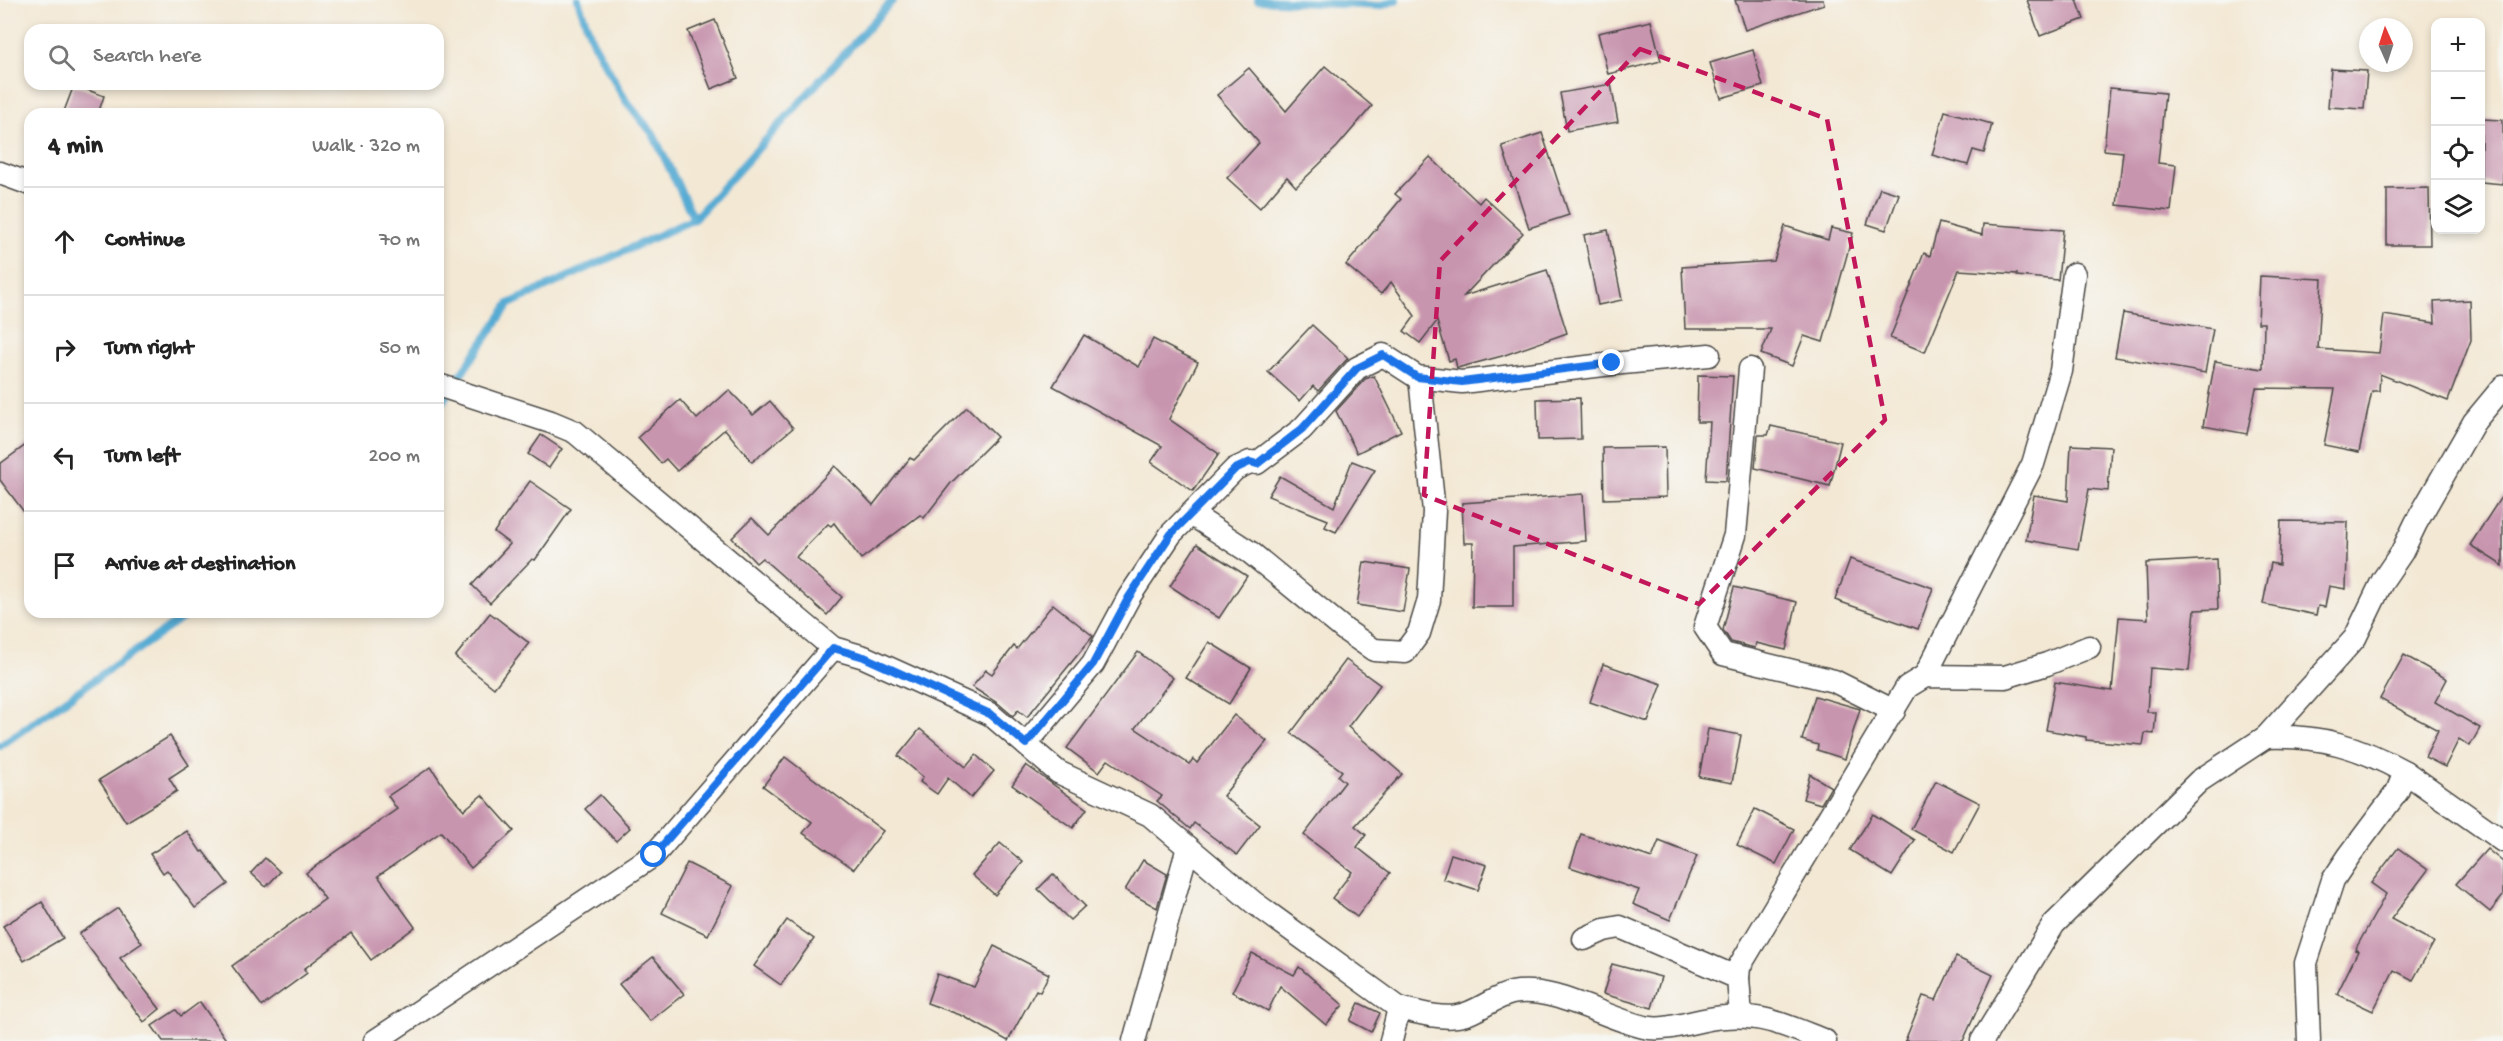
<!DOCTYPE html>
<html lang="en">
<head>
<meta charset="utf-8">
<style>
	:root { --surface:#fff; --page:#f2f2f2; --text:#222; --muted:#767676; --line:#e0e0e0 }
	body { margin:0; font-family:"Gochi Hand",sans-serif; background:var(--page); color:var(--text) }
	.controls { position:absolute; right:18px; top:18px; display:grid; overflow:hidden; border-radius:12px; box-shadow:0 3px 9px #0003 }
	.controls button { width:54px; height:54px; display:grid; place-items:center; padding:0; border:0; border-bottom:2px solid var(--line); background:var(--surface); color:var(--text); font:30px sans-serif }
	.compass { position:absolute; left:2359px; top:18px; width:54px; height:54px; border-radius:50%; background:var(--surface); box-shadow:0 3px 9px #0003; rotate:357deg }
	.stop { position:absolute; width:18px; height:18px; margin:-14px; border:4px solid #1a73e8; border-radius:50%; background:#fff }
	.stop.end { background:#1a73e8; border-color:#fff; box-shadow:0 2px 6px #0008 }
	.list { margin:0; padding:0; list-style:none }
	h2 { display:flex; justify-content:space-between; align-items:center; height:78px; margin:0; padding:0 24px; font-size:26px }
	h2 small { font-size:20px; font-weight:400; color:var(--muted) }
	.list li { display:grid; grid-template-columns:39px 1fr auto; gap:18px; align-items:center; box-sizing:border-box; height:108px; padding:0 24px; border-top:2px solid var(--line) }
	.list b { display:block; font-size:22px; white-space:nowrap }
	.list em { font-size:20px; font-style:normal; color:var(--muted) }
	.icon { flex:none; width:33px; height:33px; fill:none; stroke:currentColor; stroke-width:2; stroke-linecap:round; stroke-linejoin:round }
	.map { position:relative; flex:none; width:2503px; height:1041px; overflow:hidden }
	.search { position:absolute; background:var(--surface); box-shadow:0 3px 9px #0003; left:24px; top:24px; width:420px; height:66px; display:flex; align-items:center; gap:15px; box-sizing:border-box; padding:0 21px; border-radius:18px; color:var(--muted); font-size:22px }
	.panel { position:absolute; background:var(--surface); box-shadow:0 3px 9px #0003; left:24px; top:108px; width:420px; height:510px; border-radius:18px }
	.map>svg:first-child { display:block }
</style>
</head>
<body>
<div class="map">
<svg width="2503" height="1041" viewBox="0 0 2503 1041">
	<rect width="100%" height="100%" fill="#f6f6f2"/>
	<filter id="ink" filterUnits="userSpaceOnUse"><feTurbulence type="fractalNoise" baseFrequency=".0167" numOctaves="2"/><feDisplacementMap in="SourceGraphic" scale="12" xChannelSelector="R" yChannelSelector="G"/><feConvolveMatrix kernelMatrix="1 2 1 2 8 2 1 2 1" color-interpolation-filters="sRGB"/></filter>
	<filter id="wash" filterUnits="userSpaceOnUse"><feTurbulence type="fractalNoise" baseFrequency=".008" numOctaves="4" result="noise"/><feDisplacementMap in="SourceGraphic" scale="24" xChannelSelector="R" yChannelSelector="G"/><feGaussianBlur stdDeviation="1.35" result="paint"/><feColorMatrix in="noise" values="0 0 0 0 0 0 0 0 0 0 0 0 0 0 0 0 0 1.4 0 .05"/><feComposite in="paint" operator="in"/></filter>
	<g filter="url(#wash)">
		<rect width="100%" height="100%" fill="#f3e8d4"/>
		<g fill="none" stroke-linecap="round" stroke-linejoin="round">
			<g stroke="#57abd3" stroke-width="8">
				<polyline points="578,0 592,40 626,101 653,134 694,219"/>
				<polyline points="1258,0 1380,6 1396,0"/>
				<polyline points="438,408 509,304 694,219 893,0"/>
				<polyline points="0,746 191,612"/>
			</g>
		</g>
		<g id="blocks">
			<g fill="#c895af">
				<polygon points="1735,0 1823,0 1824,4 1745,30"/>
				<polygon points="2027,0 2077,0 2084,19 2040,36"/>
				<polygon points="715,20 738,78 711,89 688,31"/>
				<polygon points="1651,21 1661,61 1608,74 1598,33"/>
				<polygon points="1753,50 1763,86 1721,98 1710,63"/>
				<polygon points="1325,66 1372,106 1337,147 1296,187 1287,177 1260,208 1227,178 1259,143 1217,95 1249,68 1286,111"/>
				<polygon points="2331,69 2367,71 2364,109 2328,107"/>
				<polygon points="1611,84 1618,122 1567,131 1560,93"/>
				<polygon points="74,85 104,96 98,114 63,114"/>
				<polygon points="2110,88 2165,93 2158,163 2176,165 2171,211 2117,205 2123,152 2104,150"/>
				<polygon points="1945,111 1992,124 1984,153 1973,150 1968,165 1932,155"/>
				<polygon points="2481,119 2503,120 2503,184 2481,182"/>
				<polygon points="1542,133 1569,215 1529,228 1502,146"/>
				<polygon points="1430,157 1479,203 1484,197 1523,233 1464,296 1547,270 1567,333 1502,356 1457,368 1455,359 1449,361 1437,321 1420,343 1404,331 1415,316 1391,282 1381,294 1346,265 1401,199 1395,194"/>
				<polygon points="1880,188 1899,194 1886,230 1867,224"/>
				<polygon points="2429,188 2430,245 2387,245 2387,189"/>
				<polygon points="1939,223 1982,235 1983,224 2063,230 2058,280 2017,276 2017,274 1959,270 1925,352 1890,338 1924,253 1930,256"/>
				<polygon points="1785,226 1828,240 1831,228 1853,233 1823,342 1804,336 1792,366 1761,354 1771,329 1685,329 1682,267 1774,261"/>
				<polygon points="1608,230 1622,300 1598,305 1584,235"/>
				<polygon points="2260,276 2322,279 2318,349 2379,353 2384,315 2435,323 2434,302 2470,300 2471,340 2448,401 2380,374 2379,391 2372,391 2359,452 2324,445 2335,389 2256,388 2247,434 2203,426 2215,361 2263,369 2264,323 2258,323"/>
				<polygon points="2123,313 2213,329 2205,373 2115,357"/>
				<polygon points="1312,325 1348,358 1318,391 1313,386 1300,401 1268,372"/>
				<polygon points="1084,335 1139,367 1153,339 1198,362 1169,419 1219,454 1193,491 1151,462 1162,446 1053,386"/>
				<polygon points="1698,375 1733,376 1726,481 1706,480 1710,422 1697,422"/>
				<polygon points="1374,376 1401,431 1357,453 1336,411 1365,379"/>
				<polygon points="729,390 753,415 770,401 793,428 752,462 725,429 677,471 666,459 661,463 638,437 680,400 697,419"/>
				<polygon points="1580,398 1581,439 1538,440 1537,399"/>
				<polygon points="967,407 997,437 951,483 924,518 920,515 861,559 834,523 831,526 828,524 796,557 842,597 827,615 762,558 756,563 732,538 752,518 769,535 835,466 873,505 910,458 914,460"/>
				<polygon points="1771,426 1841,442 1830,486 1755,468 1758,435 1768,435"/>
				<polygon points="541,435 562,449 549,468 528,454"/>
				<polygon points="30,442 30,520 0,480 0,464"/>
				<polygon points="2071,445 2111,447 2108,491 2089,489 2078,549 2026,540 2034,495 2068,501"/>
				<polygon points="1665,447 1666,497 1604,499 1603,448"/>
				<polygon points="1352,461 1375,470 1336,532 1325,527 1328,520 1268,496 1280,476 1334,507"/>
				<polygon points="530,481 571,509 535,560 532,559 490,603 472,585 510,544 494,532"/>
				<polygon points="1583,494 1586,541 1513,547 1513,607 1472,607 1473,543 1464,543 1462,503"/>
				<polygon points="2503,494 2503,566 2470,545"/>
				<polygon points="2281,521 2348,522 2346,589 2329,586 2325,607 2318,606 2316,615 2263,604 2271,563 2279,565"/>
				<polygon points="1197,544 1247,576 1219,618 1170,586"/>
				<polygon points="1850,559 1933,588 1918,629 1835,600"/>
				<polygon points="2216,559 2218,609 2195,610 2189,671 2150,668 2147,712 2156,712 2154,734 2145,733 2143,745 2086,740 2086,737 2046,730 2055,682 2112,691 2119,617 2148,619 2146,563"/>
				<polygon points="1364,562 1410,569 1403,612 1357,605"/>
				<polygon points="1734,587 1797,602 1786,650 1756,643 1755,648 1731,642 1723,630"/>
				<polygon points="1053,604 1093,636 1027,717 1018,710 1013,716 999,704 972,687 986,670 992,674 1014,646 1017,649"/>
				<polygon points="490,613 529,643 494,688 455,657"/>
				<polygon points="1209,642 1251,668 1229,704 1186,678"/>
				<polygon points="1138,652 1173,678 1135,728 1189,764 1193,759 1197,763 1234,715 1267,741 1223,796 1260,825 1237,855 1194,823 1190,829 1157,801 1162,796 1108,760 1099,772 1067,748"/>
				<polygon points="2404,655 2447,679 2435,702 2480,728 2470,746 2459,739 2445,767 2425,757 2438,730 2380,699"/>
				<polygon points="1346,660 1380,685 1348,727 1402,774 1355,826 1366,835 1357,847 1390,873 1357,917 1332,898 1352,872 1304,835 1345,782 1338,776 1342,771 1291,733"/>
				<polygon points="1603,664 1662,684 1648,722 1590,702"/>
				<polygon points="1815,696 1860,709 1845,759 1817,750 1818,745 1802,740"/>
				<polygon points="920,729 966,767 976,755 994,771 971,798 948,778 937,794 920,782 923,777 898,756"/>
				<polygon points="1708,729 1741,735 1732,783 1699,777"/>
				<polygon points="170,736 189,765 169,778 177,791 126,822 99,780"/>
				<polygon points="785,757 883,831 854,869 803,833 812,822 763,786"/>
				<polygon points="1026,765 1087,809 1073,828 1012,785"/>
				<polygon points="431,767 447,791 464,810 482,795 514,831 471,868 441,832 378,876 415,927 371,960 351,933 304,969 307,973 262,1006 232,966 325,899 306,873 397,809 388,796"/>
				<polygon points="1810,774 1831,787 1821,804 1803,799"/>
				<polygon points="1936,781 1980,803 1954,852 1911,829"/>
				<polygon points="600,795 630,828 616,841 585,809"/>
				<polygon points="1755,809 1794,829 1776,864 1737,845"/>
				<polygon points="1873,814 1915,840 1892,876 1850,850"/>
				<polygon points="187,831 201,852 203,851 228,884 195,908 167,870 163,873 150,854"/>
				<polygon points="1581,834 1652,858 1659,841 1697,856 1670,920 1633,904 1639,890 1570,867"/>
				<polygon points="1000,843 1023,862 995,895 972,875"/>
				<polygon points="2398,848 2428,870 2391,919 2434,942 2413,980 2394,970 2373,1011 2337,994 2358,951 2355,950 2386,894 2371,883"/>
				<polygon points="2487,849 2503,862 2503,896 2490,912 2456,884"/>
				<polygon points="1451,854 1487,865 1478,890 1443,879"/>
				<polygon points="265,858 280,872 266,887 251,873"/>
				<polygon points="1143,860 1167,874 1157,908 1125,890"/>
				<polygon points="687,863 733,886 708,935 662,913"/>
				<polygon points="1053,874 1085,906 1070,920 1038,889"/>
				<polygon points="42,902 63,938 24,961 3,926"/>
				<polygon points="118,908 142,943 120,958 160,1009 144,1022 79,934"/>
				<polygon points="787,920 814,939 781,985 754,966"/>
				<polygon points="994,946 1049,974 1040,992 1036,990 1008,1041 963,1016 927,1003 937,974 974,987"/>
				<polygon points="1252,953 1294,975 1299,967 1343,1005 1326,1025 1280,986 1268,1011 1232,992"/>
				<polygon points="653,957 684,994 650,1021 619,984"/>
				<polygon points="1956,957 1993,975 1963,1041 1905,1041 1923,996 1936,1000"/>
				<polygon points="1612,964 1661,977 1652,1008 1603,994"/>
				<polygon points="200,1002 227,1041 163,1041 152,1026 176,1010 181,1016"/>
				<polygon points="1359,1003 1380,1013 1371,1032 1350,1021"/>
			</g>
		</g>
	</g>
	<g filter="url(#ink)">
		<use href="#blocks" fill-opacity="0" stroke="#494744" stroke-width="1.5"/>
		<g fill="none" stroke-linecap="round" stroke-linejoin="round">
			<defs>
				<g id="street">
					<polyline points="0,173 30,184"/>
					<polyline points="1750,369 1735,535 1705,627 1723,654 1834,681 1894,711"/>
					<path d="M438,385l113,37 24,10 258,216 31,9 126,57 68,58 92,43 103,87 146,106c17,4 40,11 58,8 19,-2 36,-19 55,-23 40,-8 93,25 132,34 24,6 54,-9 81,-10 40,-3 64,10 100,24"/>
					<polyline points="1191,514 1251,553 1345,630 1374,650 1405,652 1419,633 1429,600 1434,511 1420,378"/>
					<polyline points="1925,676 2033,464 2061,371 2074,274"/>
					<polyline points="1026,744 1093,664 1129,597 1171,534 1235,469 1250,462 1257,463 1302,429 1357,368 1383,355 1417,377 1462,382 1612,364 1709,355"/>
					<polyline points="2405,772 2503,841"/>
					<polyline points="1584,939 1604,930 1620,927 1738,978"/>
					<polyline points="1741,1016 1738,978 1739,967 1907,687 1925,676 2005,677 2047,664 2089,647"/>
					<polyline points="375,1041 654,855 833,648"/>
					<polyline points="1134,1041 1188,847"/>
					<polyline points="1391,1041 1399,1008"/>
					<polyline points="1982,1041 2054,924 2199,781 2266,737"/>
					<path d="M2309,1041l-3,-78 27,-83 16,-24 48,-64 8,-20c-47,-26 -85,-37 -139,-35l89,-99 28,-58 19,-28 14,-29 58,-101 29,-35"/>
				</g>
			</defs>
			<use href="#street" stroke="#494744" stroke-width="25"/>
			<use href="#street" stroke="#fff" stroke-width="22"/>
		</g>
	</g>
	<g fill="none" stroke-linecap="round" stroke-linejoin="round" filter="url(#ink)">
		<polyline stroke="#1a73e8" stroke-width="8" points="654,855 833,648 864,657 990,714 1026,744 1093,664 1129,597 1171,534 1235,469 1250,462 1257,464 1302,429 1357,368 1383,355 1417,377 1462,382 1612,363"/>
	</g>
	<path fill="none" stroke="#c2185b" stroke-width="4.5" stroke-dasharray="12 8" stroke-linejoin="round" d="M1640,49l187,70 58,301 -186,184 -275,-109 16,-234z"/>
</svg>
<div class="controls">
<button>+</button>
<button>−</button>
<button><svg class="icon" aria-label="locate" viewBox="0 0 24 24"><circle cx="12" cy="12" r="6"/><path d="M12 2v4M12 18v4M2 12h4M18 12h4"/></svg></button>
<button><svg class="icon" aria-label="layers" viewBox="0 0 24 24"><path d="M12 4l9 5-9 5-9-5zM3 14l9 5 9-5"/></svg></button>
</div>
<svg class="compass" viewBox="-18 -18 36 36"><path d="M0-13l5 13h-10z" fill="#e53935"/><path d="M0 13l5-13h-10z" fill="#767676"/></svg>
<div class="stop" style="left:654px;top:855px"></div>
<div class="stop end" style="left:1612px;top:363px"></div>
<div class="search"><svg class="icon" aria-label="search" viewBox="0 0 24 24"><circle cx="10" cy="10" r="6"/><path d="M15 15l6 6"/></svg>Search here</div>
<section class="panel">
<h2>4 min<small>Walk · 320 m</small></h2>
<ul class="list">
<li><svg class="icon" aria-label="ahead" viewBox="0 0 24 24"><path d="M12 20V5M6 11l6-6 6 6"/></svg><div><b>Continue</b></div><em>70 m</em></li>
<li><svg class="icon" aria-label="right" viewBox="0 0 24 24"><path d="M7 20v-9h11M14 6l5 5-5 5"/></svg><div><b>Turn right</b></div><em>50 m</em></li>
<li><svg class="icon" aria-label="left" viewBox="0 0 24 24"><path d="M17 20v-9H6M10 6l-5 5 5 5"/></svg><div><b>Turn left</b></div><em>200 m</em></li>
<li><svg class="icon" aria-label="arrive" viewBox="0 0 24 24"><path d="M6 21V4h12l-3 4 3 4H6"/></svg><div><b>Arrive at destination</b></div></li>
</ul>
</section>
</div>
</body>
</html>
